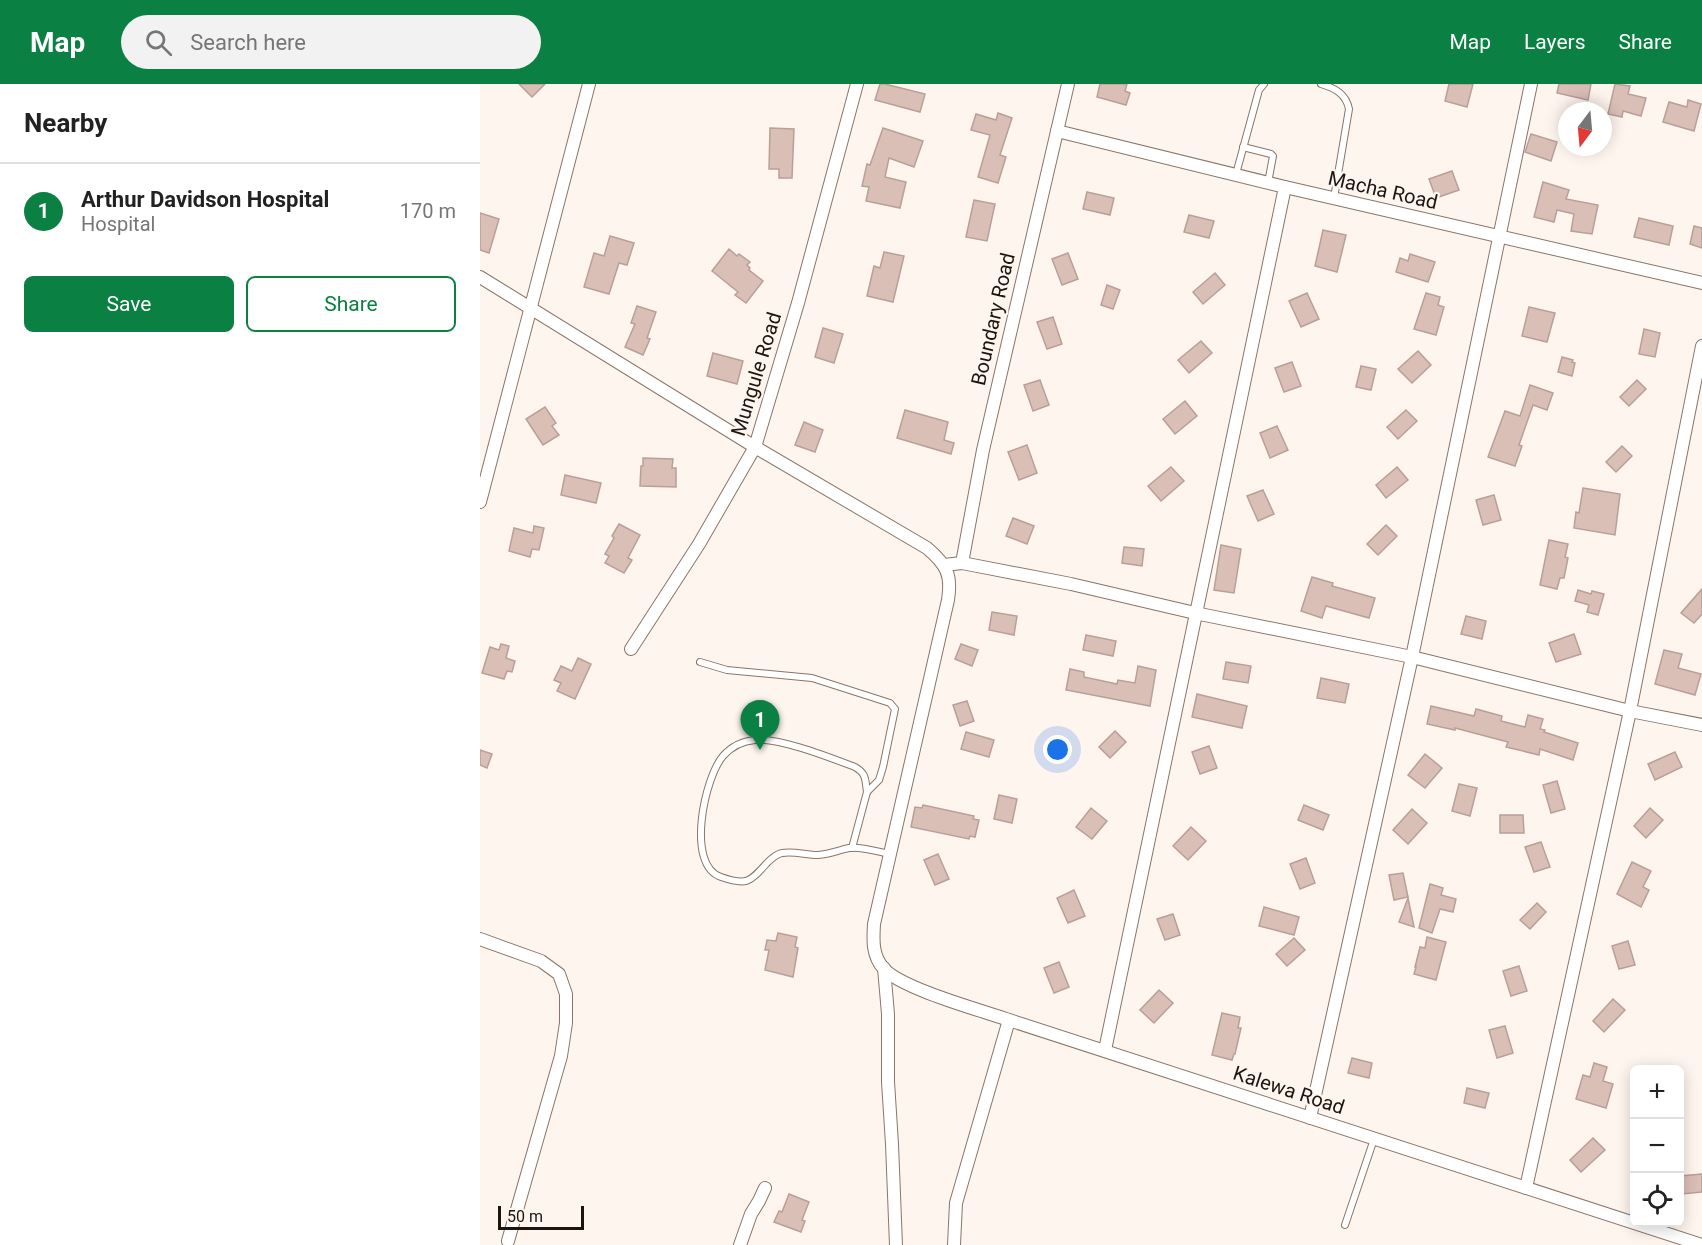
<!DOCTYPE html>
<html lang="en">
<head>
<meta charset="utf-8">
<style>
	:root { --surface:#fff; --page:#f2f2f2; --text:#222; --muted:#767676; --line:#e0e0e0; --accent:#0b8043 }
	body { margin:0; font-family:Roboto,sans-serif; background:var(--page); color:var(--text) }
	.controls { position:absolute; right:18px; bottom:18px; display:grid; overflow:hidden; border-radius:9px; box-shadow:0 3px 15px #0003 }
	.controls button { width:54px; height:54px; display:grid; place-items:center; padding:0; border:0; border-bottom:2px solid var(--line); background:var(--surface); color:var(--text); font:30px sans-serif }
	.compass { position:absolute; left:1078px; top:18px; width:54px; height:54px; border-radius:50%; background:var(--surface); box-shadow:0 3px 15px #0003; rotate:196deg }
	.scale { position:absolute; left:18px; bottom:15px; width:86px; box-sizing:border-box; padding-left:6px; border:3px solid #1c140e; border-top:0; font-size:16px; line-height:21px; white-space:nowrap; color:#1c140e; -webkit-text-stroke:4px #fff5ef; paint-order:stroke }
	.you { position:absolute; left:578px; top:666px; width:21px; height:21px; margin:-15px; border:4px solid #fff; border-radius:50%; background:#1a73e8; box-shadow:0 0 0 9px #1a73e833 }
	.badge { display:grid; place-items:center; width:39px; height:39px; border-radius:50%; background:var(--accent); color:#fff; font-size:20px; font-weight:700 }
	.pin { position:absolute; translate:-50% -50px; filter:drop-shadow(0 2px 3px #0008) }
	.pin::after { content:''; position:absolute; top:32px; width:21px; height:18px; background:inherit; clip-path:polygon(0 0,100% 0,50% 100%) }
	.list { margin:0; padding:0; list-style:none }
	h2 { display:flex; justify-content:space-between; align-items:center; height:78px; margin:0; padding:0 24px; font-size:26px }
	h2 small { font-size:20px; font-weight:400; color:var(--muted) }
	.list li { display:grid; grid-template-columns:39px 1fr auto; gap:18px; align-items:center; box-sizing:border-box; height:96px; padding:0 24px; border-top:2px solid var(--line) }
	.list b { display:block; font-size:22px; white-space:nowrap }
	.list p { margin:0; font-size:20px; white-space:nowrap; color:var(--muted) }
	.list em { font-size:20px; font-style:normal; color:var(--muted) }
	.actions { display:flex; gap:12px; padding:18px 24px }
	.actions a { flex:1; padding:14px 0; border:2px solid var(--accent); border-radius:9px; text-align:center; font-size:21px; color:var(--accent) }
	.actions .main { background:var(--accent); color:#fff }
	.icon { flex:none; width:33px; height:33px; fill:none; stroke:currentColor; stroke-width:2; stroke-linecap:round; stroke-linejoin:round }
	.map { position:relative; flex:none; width:1222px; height:1161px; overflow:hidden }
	header { display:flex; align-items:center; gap:36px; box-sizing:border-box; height:84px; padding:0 30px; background:var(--accent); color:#fff }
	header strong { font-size:28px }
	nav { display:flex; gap:33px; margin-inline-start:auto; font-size:21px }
	.search { width:420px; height:54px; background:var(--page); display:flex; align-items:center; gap:15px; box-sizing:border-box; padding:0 21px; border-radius:33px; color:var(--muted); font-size:22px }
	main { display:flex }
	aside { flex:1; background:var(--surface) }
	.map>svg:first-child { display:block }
</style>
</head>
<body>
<header>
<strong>Map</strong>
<div class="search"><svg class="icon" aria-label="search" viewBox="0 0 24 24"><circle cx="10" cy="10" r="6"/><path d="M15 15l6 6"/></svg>Search here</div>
<nav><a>Map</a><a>Layers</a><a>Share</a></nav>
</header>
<main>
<aside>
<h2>Nearby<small></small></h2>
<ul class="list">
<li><span class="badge">1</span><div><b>Arthur Davidson Hospital</b><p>Hospital</p></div><em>170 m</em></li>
</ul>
<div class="actions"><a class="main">Save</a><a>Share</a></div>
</aside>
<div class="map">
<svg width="1222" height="1161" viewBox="0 0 1222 1161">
	<rect width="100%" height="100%" fill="#fff5ef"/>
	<g fill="#dabfb7" stroke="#ba9f98" stroke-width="1.5">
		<polygon points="39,0 65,0 52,13"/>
		<polygon points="400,0 405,0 445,10 440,28 395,16"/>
		<polygon points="620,0 647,0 645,7 650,9 646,21 617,13"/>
		<polygon points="969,0 993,0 987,23 965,17"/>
		<polygon points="1079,0 1111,0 1108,16 1077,9"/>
		<polygon points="1135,0 1150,2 1148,10 1166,14 1161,32 1143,27 1142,33 1128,30"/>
		<polygon points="1208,16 1221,20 1214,47 1183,38 1189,18 1207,23"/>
		<polygon points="518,29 532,34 520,71 526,73 518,99 498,93 510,51 491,46 496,30 516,36"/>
		<polygon points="290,44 314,45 312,94 299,94 299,85 289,85"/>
		<polygon points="403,44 443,57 434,83 409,74 405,93 426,98 420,124 386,117 389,103 382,102 387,80 390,81"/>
		<polygon points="1051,50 1077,58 1071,77 1045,68"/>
		<polygon points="972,87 979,106 956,114 949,95"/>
		<polygon points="1063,98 1089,106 1086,115 1118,121 1112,150 1091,147 1094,130 1077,126 1074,138 1054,133"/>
		<polygon points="607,108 634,114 630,131 603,125"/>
		<polygon points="494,116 515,120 507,157 486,153"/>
		<polygon points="0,129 19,135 9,169 0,166"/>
		<polygon points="709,131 734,137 729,154 704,148"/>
		<polygon points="1159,134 1193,142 1189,161 1154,153"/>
		<polygon points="1214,142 1222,144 1222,164 1210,160"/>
		<polygon points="843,146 866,151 857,188 835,182"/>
		<polygon points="130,152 154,159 147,181 139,179 129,210 104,203 114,169 124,172"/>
		<polygon points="249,165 257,172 259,170 270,178 267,181 270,184 269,186 283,197 266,219 255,211 258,208 232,187"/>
		<polygon points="404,168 424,172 413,218 387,212 394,182 400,184"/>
		<polygon points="588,169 598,195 582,201 572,175"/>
		<polygon points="930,170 955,178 948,198 916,188 920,174 928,177"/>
		<polygon points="735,189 745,201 723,220 713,208"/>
		<polygon points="627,201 640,206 633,225 621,221"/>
		<polygon points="827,209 839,235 821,243 809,217"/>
		<polygon points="946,209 960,213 958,221 964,223 956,251 934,245"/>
		<polygon points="157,222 176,228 167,254 170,255 163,271 145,263 155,240 151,239"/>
		<polygon points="1049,223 1075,229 1067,258 1042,252"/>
		<polygon points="573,233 582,260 567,265 557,238"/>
		<polygon points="343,244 363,250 354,279 335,273"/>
		<polygon points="1164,245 1180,249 1175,273 1159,270"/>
		<polygon points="721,257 732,269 709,289 698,276"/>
		<polygon points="938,267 951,281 932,299 918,285"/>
		<polygon points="233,269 263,277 257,300 227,292"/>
		<polygon points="1082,273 1093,276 1092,278 1095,279 1092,292 1078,288"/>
		<polygon points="812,278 821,302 804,308 795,284"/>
		<polygon points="881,282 896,285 891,306 876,303"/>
		<polygon points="560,296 569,321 553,327 544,301"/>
		<polygon points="1157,296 1166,305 1149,322 1140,313"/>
		<polygon points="1050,301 1073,309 1067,326 1053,321 1039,361 1042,362 1035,382 1008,373 1025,327 1040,332"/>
		<polygon points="705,317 717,332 695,350 683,335"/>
		<polygon points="65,323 76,339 72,342 79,351 63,361 46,335"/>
		<polygon points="425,326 468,338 464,356 474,359 471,370 417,354"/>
		<polygon points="926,326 937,337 918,355 907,343"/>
		<polygon points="324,338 343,346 335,368 315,361"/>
		<polygon points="797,342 808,366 790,374 780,349"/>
		<polygon points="547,361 557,389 539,396 528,368"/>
		<polygon points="1142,362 1152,372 1136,388 1126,378"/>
		<polygon points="163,374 193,375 192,384 196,384 196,403 160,402 161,382 163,382"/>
		<polygon points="691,383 704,397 681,417 668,402"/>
		<polygon points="917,383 928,396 906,414 896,401"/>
		<polygon points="85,391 121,399 116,419 81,411"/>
		<polygon points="1103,404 1140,410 1135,451 1094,444 1096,428 1099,429"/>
		<polygon points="783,406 794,430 778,437 767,412"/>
		<polygon points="1014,411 1021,436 1003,441 996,416"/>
		<polygon points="533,434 554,442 547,460 526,452"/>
		<polygon points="139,440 160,451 148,474 152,476 144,489 125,479 129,472 125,470 134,454 132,452"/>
		<polygon points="906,441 917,452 898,471 887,460"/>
		<polygon points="54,442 64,444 59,466 52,465 50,473 29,467 34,444 53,449"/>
		<polygon points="1069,456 1088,460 1085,473 1088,474 1084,494 1080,494 1077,505 1060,501"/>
		<polygon points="741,461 761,465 754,509 734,506"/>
		<polygon points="644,463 664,465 662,482 642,479"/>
		<polygon points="832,493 853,499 852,502 895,514 889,534 846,522 842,534 821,527"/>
		<polygon points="1222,505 1222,530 1214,539 1201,529"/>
		<polygon points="1098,506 1111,510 1112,507 1124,510 1118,531 1107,528 1109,521 1095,517"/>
		<polygon points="512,528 537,532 534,551 509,546"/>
		<polygon points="986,532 1006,537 1002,555 981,550"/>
		<polygon points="1094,550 1101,570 1076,578 1069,559"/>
		<polygon points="606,551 636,557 633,572 603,566"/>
		<polygon points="21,560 29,562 26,574 35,577 32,588 27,587 24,595 2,589 10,563 19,566"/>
		<polygon points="481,560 498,566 492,582 475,575"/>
		<polygon points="1184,566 1202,570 1198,584 1221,590 1215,611 1175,600"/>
		<polygon points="98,574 111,580 95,615 77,607 81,599 74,596 81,582 92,587"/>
		<polygon points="746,578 771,582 768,599 743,595"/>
		<polygon points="658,582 676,586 670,622 586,606 590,585 604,588 604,593 637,600 638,596 655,599"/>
		<polygon points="841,594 869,600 865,619 837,614"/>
		<polygon points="717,610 767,622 762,644 712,633"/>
		<polygon points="487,617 494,637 480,642 473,621"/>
		<polygon points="951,622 994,632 996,625 1022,632 1021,637 1045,643 1048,631 1063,635 1060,645 1065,646 1064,648 1098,659 1093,676 1060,665 1059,671 1026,663 1028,658 975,644 975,646 947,640"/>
		<polygon points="635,647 646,658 630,674 619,663"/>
		<polygon points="486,648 514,656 509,673 481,665"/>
		<polygon points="729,662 737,684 720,690 712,668"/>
		<polygon points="0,666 12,670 7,684 0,681"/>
		<polygon points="1195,668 1202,683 1175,696 1168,680"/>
		<polygon points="945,670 962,684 945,704 928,691"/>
		<polygon points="1077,697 1085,725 1071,729 1063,701"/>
		<polygon points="979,700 997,704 990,732 972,727"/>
		<polygon points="519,711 537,715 532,739 514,735"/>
		<polygon points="443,721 494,732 493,735 499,736 495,753 490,752 489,755 431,743 435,723 442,724"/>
		<polygon points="824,721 849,731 843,746 818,736"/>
		<polygon points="611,724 627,737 612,755 596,743"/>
		<polygon points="1170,724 1183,736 1166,754 1154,742"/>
		<polygon points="932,725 947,739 928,760 913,746"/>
		<polygon points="1020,731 1043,731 1044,749 1020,749"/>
		<polygon points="711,743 726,757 708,776 693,762"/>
		<polygon points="1061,758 1070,783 1054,788 1045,763"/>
		<polygon points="458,770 469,795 455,801 444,776"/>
		<polygon points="826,774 835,799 820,805 810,780"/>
		<polygon points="1152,778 1171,787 1163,803 1169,806 1161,823 1137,810"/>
		<polygon points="923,789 928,813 914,816 909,791"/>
		<polygon points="950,800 963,804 961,811 976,815 973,828 960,825 952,849 939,844"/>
		<polygon points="594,806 605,832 588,839 577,814"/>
		<polygon points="928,814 934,843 919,838"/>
		<polygon points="1057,819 1066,828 1050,845 1040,836"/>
		<polygon points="784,823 819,833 814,851 779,842"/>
		<polygon points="693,830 700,851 685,856 677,835"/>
		<polygon points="298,849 317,853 315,863 318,864 313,893 285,886 289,866 285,866 287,856 296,857"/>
		<polygon points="947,853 966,858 956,896 934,890 936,883 935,883 940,863 945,864"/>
		<polygon points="814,854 825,866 807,882 796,870"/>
		<polygon points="1148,857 1155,881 1139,885 1132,862"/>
		<polygon points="579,878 589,903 574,909 564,884"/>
		<polygon points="1039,882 1047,907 1031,912 1023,887"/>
		<polygon points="679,906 693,919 674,939 660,926"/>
		<polygon points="1133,915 1145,926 1124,948 1113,937"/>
		<polygon points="742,929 760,933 758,944 761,944 755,970 754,970 752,976 732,971"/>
		<polygon points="1025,942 1033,969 1017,974 1009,946"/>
		<polygon points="872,974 892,979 889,994 868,989"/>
		<polygon points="1114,979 1127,983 1123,997 1133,1000 1126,1024 1096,1015 1103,991 1110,993"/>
		<polygon points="987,1004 1009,1009 1005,1024 984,1019"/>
		<polygon points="1113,1054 1125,1066 1101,1088 1090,1076"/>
		<polygon points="1222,1090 1222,1108 1202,1110 1200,1092"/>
		<polygon points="309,1110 329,1118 322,1136 325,1137 321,1148 294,1138 299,1127 302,1128"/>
	</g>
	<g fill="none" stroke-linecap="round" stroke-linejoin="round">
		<defs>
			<g id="service">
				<path d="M841,0c14,4 25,10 28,25l-15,89"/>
				<polyline points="763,63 791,70 793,72 788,99"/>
				<polyline points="756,90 779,6 784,0"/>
				<polyline points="220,578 247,586 332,594 410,619 415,625 403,683 399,696 387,708 372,764"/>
				<path d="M387,708c-2,-12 0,-18 -12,-25 -24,-9 -77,-30 -100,-27 -12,1 -24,7 -32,16 -18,21 -38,109 -2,121 26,9 29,5 46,-14 4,-4 9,-9 15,-10 12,-2 24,2 36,2 12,-1 21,-5 31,-7 11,-2 30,4 41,6"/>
				<polyline points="865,1141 894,1055"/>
			</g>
			<g id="minor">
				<polyline points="577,47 805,103 1222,199"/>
				<path d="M0,193l275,170 172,101c20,17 25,27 21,52l-74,324c-1,16 -2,32 10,45 19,20 96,41 125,51l693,225"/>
				<polyline points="0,418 109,0"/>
				<polyline points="482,479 503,366 588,0"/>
				<polyline points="464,481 482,479 591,500 715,529 932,573 1150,627 1222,641"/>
				<polyline points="151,565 219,460 275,363 318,219 377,0"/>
				<polyline points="0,855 61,877 79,890 86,910 86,939 81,972 28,1157"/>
				<polyline points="404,884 408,930 408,998 412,1060 416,1161"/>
				<polyline points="625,966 805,103"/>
				<polyline points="830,1034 932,573 1051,0"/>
				<polyline points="1046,1104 1150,627 1222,262"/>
				<polyline points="260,1161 271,1130 279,1117 285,1104"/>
				<polyline points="474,1161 476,1119 529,936"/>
			</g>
		</defs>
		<use href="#service" stroke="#8a7568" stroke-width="8"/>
		<use href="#minor" stroke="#8a7568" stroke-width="14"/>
		<use href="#service" stroke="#fff" stroke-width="6"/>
		<use href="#minor" stroke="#fff" stroke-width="12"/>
	</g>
	<g text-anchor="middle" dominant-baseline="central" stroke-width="4.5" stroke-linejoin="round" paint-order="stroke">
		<g font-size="20" fill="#1c140e" stroke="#fff5ef">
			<text transform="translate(903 106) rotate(13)">Macha Road</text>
			<text transform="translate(513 235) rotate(-77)">Boundary Road</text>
			<text transform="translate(276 290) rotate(-73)">Mungule Road</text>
			<text transform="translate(809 1006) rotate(18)">Kalewa Road</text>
		</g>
	</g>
</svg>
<div class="controls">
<button>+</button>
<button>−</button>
<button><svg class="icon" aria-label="locate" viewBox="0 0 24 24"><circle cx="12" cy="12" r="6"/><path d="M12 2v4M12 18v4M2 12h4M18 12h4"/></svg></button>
</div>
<svg class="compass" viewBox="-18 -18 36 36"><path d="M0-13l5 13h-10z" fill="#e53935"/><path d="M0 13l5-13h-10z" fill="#767676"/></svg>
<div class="scale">50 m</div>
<div class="you"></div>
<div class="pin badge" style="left:280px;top:666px">1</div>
</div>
</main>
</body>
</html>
